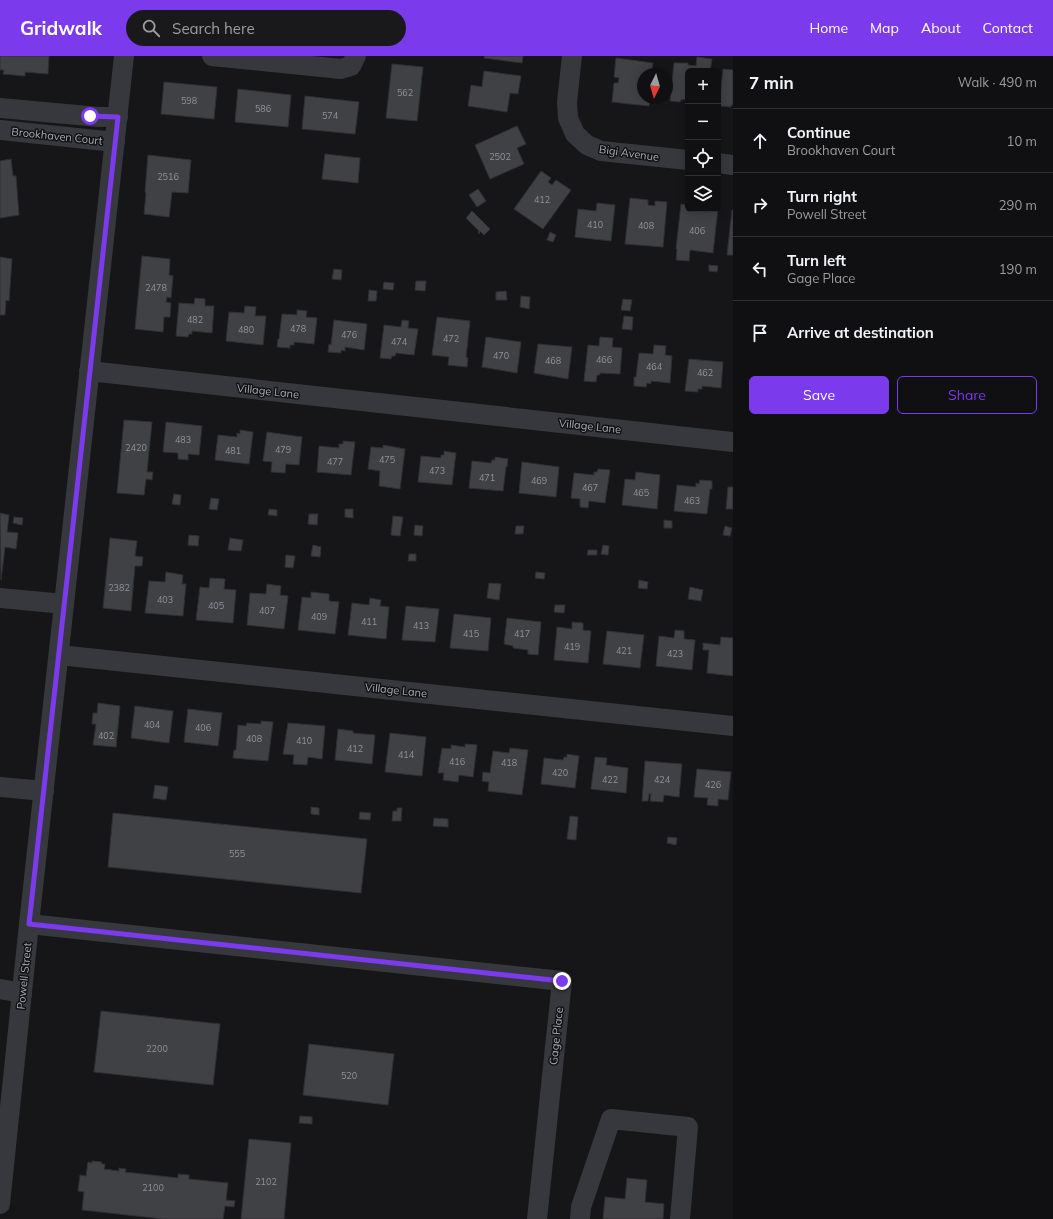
<!DOCTYPE html>
<html lang="en">
<head>
<meta charset="utf-8">
<style>
	:root { --surface:#101012; --page:#19191b; --text:#f1f3f6; --muted:#9c9d9f; --line:#303032; --accent:#7c3aed }
	body { margin:0; font-family:Mulish,sans-serif; background:var(--page); color:var(--text) }
	.controls { position:absolute; right:12px; top:12px; display:grid; overflow:hidden; border-radius:6px; box-shadow:0 2px 10px #0003 }
	.controls button { width:36px; height:36px; display:grid; place-items:center; padding:0; border:0; border-bottom:1px solid var(--line); background:var(--surface); color:var(--text); font:20px sans-serif }
	.compass { position:absolute; left:637px; top:12px; width:36px; height:36px; border-radius:50%; background:var(--surface); box-shadow:0 2px 10px #0003; rotate:185deg }
	.stop { position:absolute; width:12px; height:12px; margin:-9px; border:3px solid #7c3aed; border-radius:50%; background:#fff }
	.stop.end { background:#7c3aed; border-color:#fff; box-shadow:0 1px 4px #0008 }
	.list { margin:0; padding:0; list-style:none }
	h2 { display:flex; justify-content:space-between; align-items:center; height:52px; margin:0; padding:0 16px; font-size:17px }
	h2 small { font-size:13px; font-weight:400; color:var(--muted) }
	.list li { display:grid; grid-template-columns:26px 1fr auto; gap:12px; align-items:center; box-sizing:border-box; height:64px; padding:0 16px; border-top:1px solid var(--line) }
	.list b { display:block; font-size:15px; white-space:nowrap }
	.list p { margin:0; font-size:13px; white-space:nowrap; color:var(--muted) }
	.list em { font-size:13px; font-style:normal; color:var(--muted) }
	.actions { display:flex; gap:8px; padding:12px 16px }
	.actions a { flex:1; padding:9px 0; border:1px solid var(--accent); border-radius:6px; text-align:center; font-size:14px; color:var(--accent) }
	.actions .main { background:var(--accent); color:#fff }
	.icon { flex:none; width:22px; height:22px; fill:none; stroke:currentColor; stroke-width:2; stroke-linecap:round; stroke-linejoin:round }
	.map { position:relative; flex:none; width:733px; height:1163px; overflow:hidden }
	header { display:flex; align-items:center; gap:24px; box-sizing:border-box; height:56px; padding:0 20px; background:var(--accent); color:#fff }
	header strong { font-size:19px }
	nav { display:flex; gap:22px; margin-inline-start:auto; font-size:14px }
	.search { width:280px; height:36px; background:var(--page); display:flex; align-items:center; gap:10px; box-sizing:border-box; padding:0 14px; border-radius:22px; color:var(--muted); font-size:15px }
	main { display:flex }
	aside { flex:1; background:var(--surface) }
	.map>svg:first-child { display:block }
</style>
</head>
<body>
<header>
<strong>Gridwalk</strong>
<div class="search"><svg class="icon" aria-label="search" viewBox="0 0 24 24"><circle cx="10" cy="10" r="6"/><path d="M15 15l6 6"/></svg>Search here</div>
<nav><a>Home</a><a>Map</a><a>About</a><a>Contact</a></nav>
</header>
<main>
<div class="map">
<svg width="733" height="1163" viewBox="0 0 733 1163">
	<rect width="100%" height="100%" fill="#161618"/>
	<g fill="#404145" stroke="#303034">
		<polygon points="0,0 49,0 48,18 25,16 25,20 3,18 4,14 0,14"/>
		<polygon points="485,0 523,0 522,7 484,2"/>
		<polygon points="697,1 712,3 710,15 688,15 688,43 681,44 680,46 670,45 674,7 688,7 688,9 696,10"/>
		<polygon points="616,2 653,7 652,18 643,18 643,42 650,42 649,50 612,46 614,27 618,27 619,22 614,21"/>
		<polygon points="392,8 423,11 417,65 386,62"/>
		<polygon points="723,13 733,14 733,49 731,49 731,51 719,50"/>
		<polygon points="484,15 521,20 518,38 510,37 507,56 468,50 471,29 482,31"/>
		<polygon points="164,26 217,31 214,63 161,58"/>
		<polygon points="238,33 291,39 288,71 235,66"/>
		<polygon points="305,40 359,46 355,78 302,73"/>
		<polygon points="517,70 526,88 517,92 524,108 490,123 475,89"/>
		<polygon points="325,98 360,102 358,127 322,123"/>
		<polygon points="148,99 191,104 188,137 172,136 169,161 144,158 146,137 145,136"/>
		<polygon points="11,103 13,120 16,120 19,159 0,162 0,105"/>
		<polygon points="541,115 551,122 548,126 552,129 556,124 571,134 543,173 514,153"/>
		<polygon points="478,133 486,145 477,151 469,139"/>
		<polygon points="630,142 648,144 648,149 655,150 655,145 667,146 663,191 625,188"/>
		<polygon points="597,147 615,149 611,185 575,181 578,153 596,155"/>
		<polygon points="681,148 688,149 688,153 699,153 699,155 706,156 706,153 718,153 718,152 713,197 690,194 689,205 676,204 677,193 676,193"/>
		<polygon points="732,154 733,154 733,199 727,199"/>
		<polygon points="472,155 490,173 484,179 480,175 479,178 478,176 479,175 466,162"/>
		<polygon points="550,176 556,179 553,186 547,184"/>
		<polygon points="142,200 170,203 169,219 173,220 171,242 167,241 166,246 171,247 170,261 164,261 163,276 135,273"/>
		<polygon points="0,201 12,203 9,245 6,244 5,259 0,259"/>
		<polygon points="709,209 718,210 717,216 709,215"/>
		<polygon points="334,213 342,214 341,224 332,223"/>
		<polygon points="416,225 426,225 425,235 415,234"/>
		<polygon points="384,226 394,227 393,234 383,233"/>
		<polygon points="369,234 377,235 376,245 368,245"/>
		<polygon points="506,235 507,244 496,244 496,236"/>
		<polygon points="521,240 530,241 529,253 520,251"/>
		<polygon points="195,242 205,243 205,250 214,250 212,277 192,275 192,278 189,278 188,281 176,280 179,247 194,248"/>
		<polygon points="623,243 632,244 630,255 621,254"/>
		<polygon points="245,250 256,251 255,260 266,260 263,289 226,285 229,256 244,257"/>
		<polygon points="297,254 307,255 306,261 317,262 314,288 294,286 294,289 290,289 290,292 277,291 278,283 279,283 282,258 297,259"/>
		<polygon points="624,260 633,261 632,274 622,273"/>
		<polygon points="437,261 470,265 466,301 468,302 467,311 448,309 449,301 432,299"/>
		<polygon points="334,264 367,268 364,294 345,291 345,295 341,294 341,297 328,296 329,288 331,289"/>
		<polygon points="402,264 409,265 408,272 418,273 414,299 396,297 395,300 392,300 391,303 380,302 384,269 401,271"/>
		<polygon points="486,281 521,286 517,317 482,311"/>
		<polygon points="600,281 613,282 612,291 622,292 620,318 600,317 600,319 597,319 596,326 584,325 588,289 599,290"/>
		<polygon points="538,288 572,291 568,323 534,317"/>
		<polygon points="654,289 666,290 665,299 672,300 670,327 651,325 651,328 647,327 646,331 634,330 634,321 636,321 639,297 653,298"/>
		<polygon points="689,303 723,306 721,332 702,330 702,333 698,333 698,336 685,335"/>
		<polygon points="124,364 152,366 147,416 153,416 152,424 146,423 144,439 117,437"/>
		<polygon points="166,366 202,370 199,399 188,398 188,404 178,403 178,397 163,396"/>
		<polygon points="240,374 253,376 249,408 215,404 218,379 237,381 237,377 240,378"/>
		<polygon points="267,376 302,381 299,409 286,408 285,417 271,416 272,406 263,405"/>
		<polygon points="343,385 355,386 351,419 317,416 319,390 339,392 339,388 343,388"/>
		<polygon points="383,389 405,393 400,433 379,430 380,415 368,413 371,391 383,392"/>
		<polygon points="444,395 456,397 452,429 418,426 421,400 441,402 441,399 444,399"/>
		<polygon points="495,401 508,403 507,411 506,411 503,435 469,432 472,405 491,407 492,404 495,404"/>
		<polygon points="522,406 559,411 556,441 519,437"/>
		<polygon points="598,413 610,414 605,447 589,445 588,452 580,451 580,443 571,442 574,417 594,419 594,416 597,416"/>
		<polygon points="636,416 660,419 657,453 622,449 625,423 635,424"/>
		<polygon points="700,424 712,425 712,433 710,433 707,458 674,455 677,429 696,431 696,427 699,428"/>
		<polygon points="728,431 733,431 733,453 726,453"/>
		<polygon points="174,438 181,439 180,449 172,448"/>
		<polygon points="211,442 219,443 217,454 209,453"/>
		<polygon points="269,453 277,454 277,460 268,459"/>
		<polygon points="345,453 353,453 353,462 345,461"/>
		<polygon points="0,457 9,459 7,476 18,477 16,493 5,491 1,524"/>
		<polygon points="309,458 318,458 317,469 308,468"/>
		<polygon points="393,460 403,461 400,480 391,479"/>
		<polygon points="14,461 23,462 22,469 13,467"/>
		<polygon points="664,464 672,465 672,472 664,472"/>
		<polygon points="415,469 423,470 422,480 414,479"/>
		<polygon points="516,470 524,470 523,478 515,478"/>
		<polygon points="725,470 732,472 730,480 723,479"/>
		<polygon points="189,479 199,480 198,490 188,489"/>
		<polygon points="110,482 137,485 135,500 143,501 142,510 135,510 131,555 103,552"/>
		<polygon points="230,482 243,484 241,495 228,494"/>
		<polygon points="313,489 321,491 320,501 311,500"/>
		<polygon points="603,489 609,490 608,499 601,498"/>
		<polygon points="588,494 597,494 597,499 587,499"/>
		<polygon points="409,498 416,498 416,505 408,505"/>
		<polygon points="286,499 295,500 293,512 285,511"/>
		<polygon points="166,516 183,519 182,528 186,528 183,560 145,557 149,525 165,526"/>
		<polygon points="536,516 545,517 544,523 535,522"/>
		<polygon points="210,522 225,523 224,533 236,534 233,567 196,564 200,531 209,532"/>
		<polygon points="639,524 648,526 647,533 638,532"/>
		<polygon points="489,527 501,528 499,544 487,542"/>
		<polygon points="267,528 281,530 280,539 288,540 284,573 247,569 250,537 266,538"/>
		<polygon points="690,531 703,534 701,545 688,543"/>
		<polygon points="311,536 329,538 329,545 339,546 335,578 298,574 302,541 311,542"/>
		<polygon points="370,542 381,544 380,550 389,551 386,583 348,579 352,547 369,549"/>
		<polygon points="555,549 565,549 564,557 554,556"/>
		<polygon points="406,550 439,553 435,586 402,584"/>
		<polygon points="454,558 491,562 488,595 450,592"/>
		<polygon points="507,562 541,566 538,599 528,598 528,594 513,592 513,590 504,588"/>
		<polygon points="572,566 583,567 583,574 591,575 588,607 554,604 557,571 572,573"/>
		<polygon points="675,574 684,575 684,583 695,584 692,614 656,610 659,580 674,582"/>
		<polygon points="607,575 644,579 640,612 603,608"/>
		<polygon points="721,581 733,582 733,620 707,617 709,594 703,594 703,587 720,589"/>
		<polygon points="98,647 120,650 116,691 93,689 96,668 92,668 93,657 97,657"/>
		<polygon points="135,650 173,655 169,687 131,682"/>
		<polygon points="188,653 222,657 218,690 184,686"/>
		<polygon points="261,665 273,666 268,705 233,702 234,694 236,694 238,669 246,670 247,667 261,668"/>
		<polygon points="288,667 325,670 322,703 308,701 307,709 293,708 294,699 283,698"/>
		<polygon points="338,673 353,675 353,677 375,679 372,708 335,704"/>
		<polygon points="390,677 426,681 422,720 385,716"/>
		<polygon points="465,688 477,689 473,721 459,719 458,726 443,724 444,717 438,717 442,692 451,693 451,689 465,691"/>
		<polygon points="510,692 528,694 522,739 488,735 489,726 482,725 483,716 490,717 493,695 509,697"/>
		<polygon points="567,698 579,700 575,732 541,728 544,702 563,704 564,701 567,701"/>
		<polygon points="595,701 607,702 606,709 628,712 626,737 591,733"/>
		<polygon points="645,705 682,708 679,741 664,739 663,746 650,745 651,738 649,738 648,745 642,745"/>
		<polygon points="697,713 731,716 728,744 718,743 718,750 707,749 708,742 694,741"/>
		<polygon points="155,729 168,731 166,744 153,742"/>
		<polygon points="311,751 319,752 319,759 311,758"/>
		<polygon points="397,752 402,752 401,765 392,765 393,755 397,755"/>
		<polygon points="360,756 371,757 370,764 359,763"/>
		<polygon points="113,757 367,783 361,837 108,811"/>
		<polygon points="570,760 578,761 576,784 567,783"/>
		<polygon points="434,762 448,763 448,771 433,770"/>
		<polygon points="668,781 677,782 676,789 667,787"/>
		<polygon points="101,955 220,968 213,1029 94,1016"/>
		<polygon points="309,988 394,998 388,1049 303,1039"/>
		<polygon points="300,1060 312,1061 312,1068 299,1067"/>
		<polygon points="249,1083 291,1087 284,1163 241,1163"/>
		<polygon points="92,1105 102,1106 101,1108 105,1108 104,1113 119,1115 119,1112 126,1113 125,1116 178,1122 178,1118 189,1119 189,1123 228,1127 226,1144 235,1145 234,1151 225,1150 223,1163 163,1163 82,1154 84,1136 78,1135 80,1119 86,1120 88,1106 92,1107"/>
		<polygon points="627,1122 647,1124 645,1146 664,1148 663,1163 603,1163 605,1141 625,1143"/>
	</g>
	<g fill="none" stroke-linecap="round" stroke-linejoin="round">
		<g stroke="#37383d" stroke-width="20">
			<polyline points="212,0 341,13 351,10 356,0"/>
			<polyline points="572,0 567,46 568,62 575,78 587,89 601,95 688,104"/>
			<polyline points="0,52 99,61 118,61"/>
			<polyline points="0,74 115,86"/>
			<polyline points="718,107 733,109"/>
			<polyline points="89,315 733,386"/>
			<polyline points="0,542 64,548"/>
			<polyline points="59,599 733,670"/>
			<polyline points="0,731 44,735"/>
			<polyline points="29,868 562,925 537,1163"/>
			<polyline points="0,933 22,937"/>
			<polyline points="0,1148 29,868 124,0"/>
			<polyline points="580,1163 581,1151 611,1063 688,1071 680,1163"/>
		</g>
	</g>
	<g fill="none" stroke-linecap="round" stroke-linejoin="round">
		<polyline stroke="#7c3aed" stroke-width="5" points="90,60 118,61 29,868 562,925"/>
	</g>
	<g text-anchor="middle" dominant-baseline="central" stroke-width="3" stroke-linejoin="round" paint-order="stroke">
		<g font-size="9" fill="#8e929b">
			<text x="405" y="36">562</text>
			<text x="189" y="44">598</text>
			<text x="263" y="52">586</text>
			<text x="330" y="59">574</text>
			<text x="500" y="100">2502</text>
			<text x="168" y="120">2516</text>
			<text x="542" y="143">412</text>
			<text x="595" y="168">410</text>
			<text x="646" y="169">408</text>
			<text x="697" y="174">406</text>
			<text x="156" y="231">2478</text>
			<text x="195" y="263">482</text>
			<text x="298" y="272">478</text>
			<text x="246" y="273">480</text>
			<text x="349" y="278">476</text>
			<text x="451" y="282">472</text>
			<text x="399" y="285">474</text>
			<text x="501" y="299">470</text>
			<text x="604" y="303">466</text>
			<text x="553" y="304">468</text>
			<text x="654" y="310">464</text>
			<text x="705" y="316">462</text>
			<text x="183" y="383">483</text>
			<text x="136" y="391">2420</text>
			<text x="283" y="393">479</text>
			<text x="233" y="394">481</text>
			<text x="387" y="403">475</text>
			<text x="335" y="405">477</text>
			<text x="437" y="414">473</text>
			<text x="487" y="421">471</text>
			<text x="539" y="424">469</text>
			<text x="590" y="431">467</text>
			<text x="641" y="436">465</text>
			<text x="692" y="444">463</text>
			<text x="119" y="531">2382</text>
			<text x="165" y="543">403</text>
			<text x="216" y="549">405</text>
			<text x="267" y="554">407</text>
			<text x="319" y="560">409</text>
			<text x="369" y="565">411</text>
			<text x="421" y="569">413</text>
			<text x="471" y="577">415</text>
			<text x="522" y="577">417</text>
			<text x="572" y="590">419</text>
			<text x="624" y="594">421</text>
			<text x="675" y="597">423</text>
			<text x="152" y="668">404</text>
			<text x="203" y="671">406</text>
			<text x="106" y="679">402</text>
			<text x="254" y="682">408</text>
			<text x="304" y="684">410</text>
			<text x="355" y="692">412</text>
			<text x="406" y="698">414</text>
			<text x="457" y="705">416</text>
			<text x="509" y="706">418</text>
			<text x="560" y="716">420</text>
			<text x="610" y="723">422</text>
			<text x="662" y="723">424</text>
			<text x="713" y="728">426</text>
			<text x="237" y="797">555</text>
			<text x="157" y="992">2200</text>
			<text x="349" y="1019">520</text>
			<text x="266" y="1125">2102</text>
			<text x="153" y="1131">2100</text>
		</g>
		<g font-size="11" fill="#a8adb8" stroke="#111113">
			<text transform="translate(57 80) rotate(6)">Brookhaven Court</text>
			<text transform="translate(629 97) rotate(8)">Bigi Avenue</text>
			<text transform="translate(268 335) rotate(6)">Village Lane</text>
			<text transform="translate(590 370) rotate(6)">Village Lane</text>
			<text transform="translate(396 634) rotate(6)">Village Lane</text>
			<text transform="translate(24 920) rotate(-84)">Powell Street</text>
			<text transform="translate(556 980) rotate(-84)">Gage Place</text>
		</g>
	</g>
</svg>
<div class="controls">
<button>+</button>
<button>−</button>
<button><svg class="icon" aria-label="locate" viewBox="0 0 24 24"><circle cx="12" cy="12" r="6"/><path d="M12 2v4M12 18v4M2 12h4M18 12h4"/></svg></button>
<button><svg class="icon" aria-label="layers" viewBox="0 0 24 24"><path d="M12 4l9 5-9 5-9-5zM3 14l9 5 9-5"/></svg></button>
</div>
<svg class="compass" viewBox="-18 -18 36 36"><path d="M0-13l5 13h-10z" fill="#e53935"/><path d="M0 13l5-13h-10z" fill="#9c9d9f"/></svg>
<div class="stop" style="left:90px;top:60px"></div>
<div class="stop end" style="left:562px;top:925px"></div>
</div>
<aside>
<h2>7 min<small>Walk · 490 m</small></h2>
<ul class="list">
<li><svg class="icon" aria-label="ahead" viewBox="0 0 24 24"><path d="M12 20V5M6 11l6-6 6 6"/></svg><div><b>Continue</b><p>Brookhaven Court</p></div><em>10 m</em></li>
<li><svg class="icon" aria-label="right" viewBox="0 0 24 24"><path d="M7 20v-9h11M14 6l5 5-5 5"/></svg><div><b>Turn right</b><p>Powell Street</p></div><em>290 m</em></li>
<li><svg class="icon" aria-label="left" viewBox="0 0 24 24"><path d="M17 20v-9H6M10 6l-5 5 5 5"/></svg><div><b>Turn left</b><p>Gage Place</p></div><em>190 m</em></li>
<li><svg class="icon" aria-label="arrive" viewBox="0 0 24 24"><path d="M6 21V4h12l-3 4 3 4H6"/></svg><div><b>Arrive at destination</b></div></li>
</ul>
<div class="actions"><a class="main">Save</a><a>Share</a></div>
</aside>
</main>
</body>
</html>
